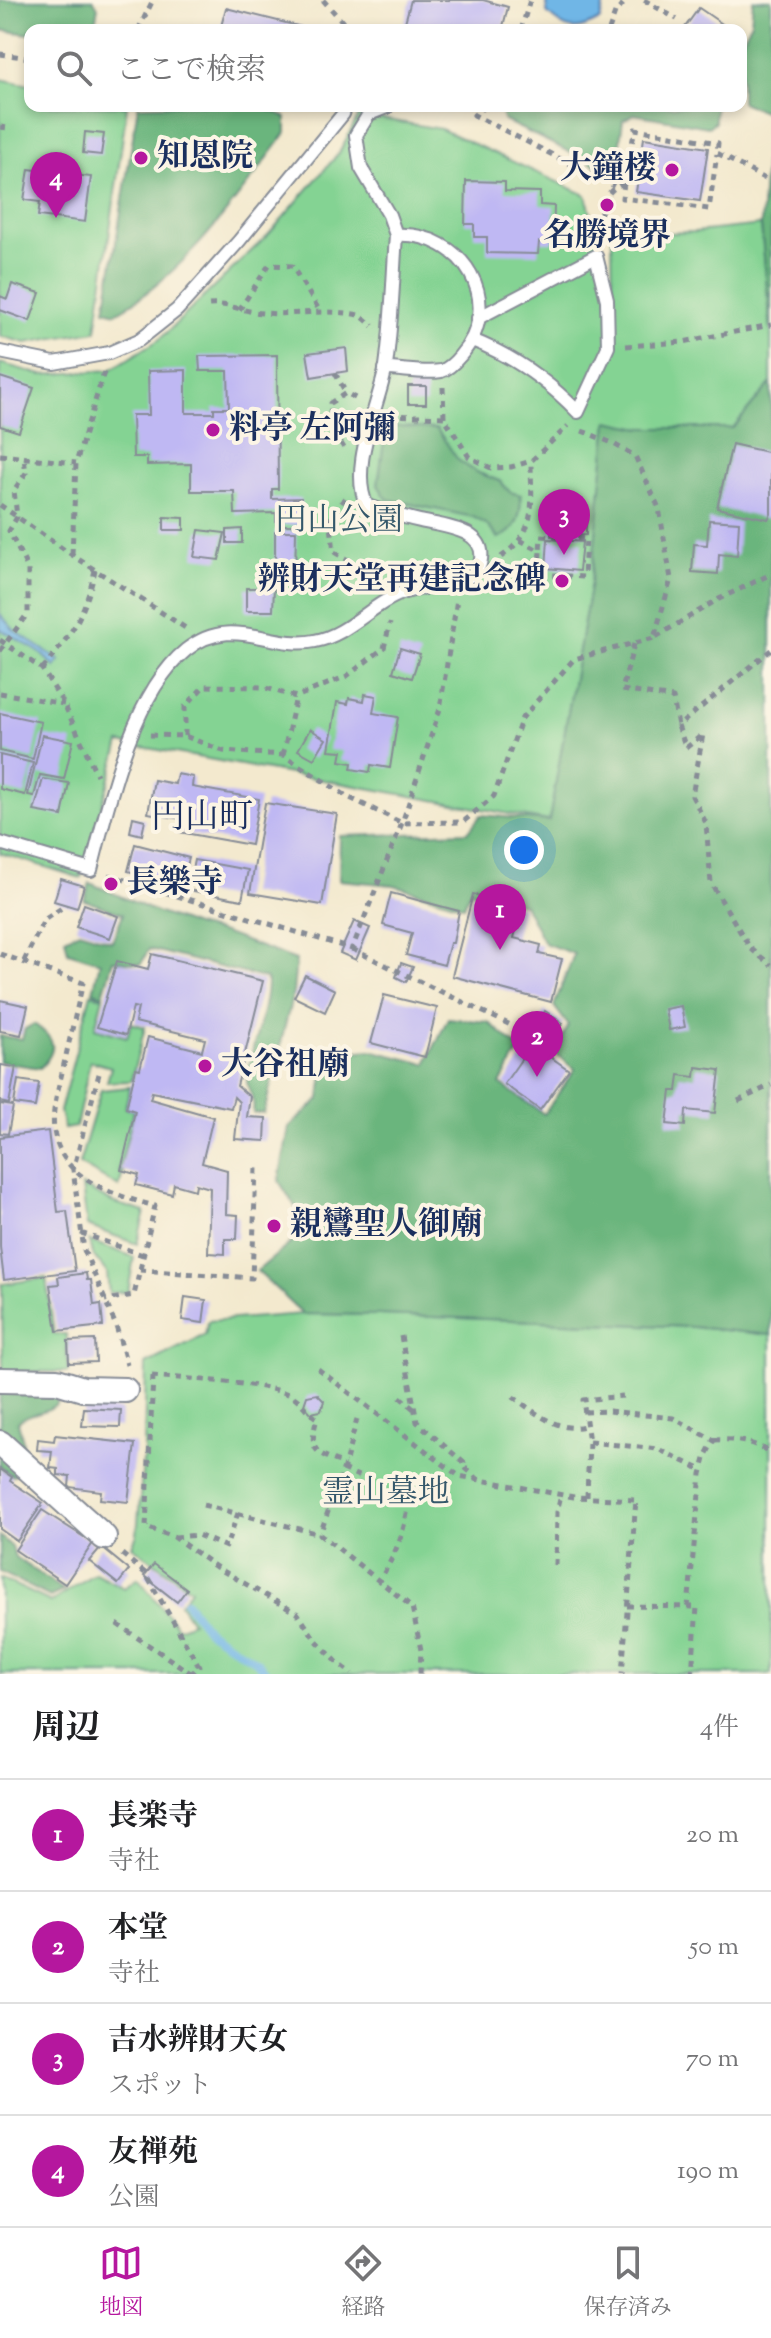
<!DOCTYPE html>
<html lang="ja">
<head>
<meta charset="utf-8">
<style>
	:root { --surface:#fff; --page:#f6f6f6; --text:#202124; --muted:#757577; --line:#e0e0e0; --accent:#b5179e }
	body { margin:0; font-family:"Sorts Mill Goudy","Noto Serif JP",serif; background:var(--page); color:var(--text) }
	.you { position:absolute; left:524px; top:850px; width:28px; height:28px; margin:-20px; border:6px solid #fff; border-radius:50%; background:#1a73e8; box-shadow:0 0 0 12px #1a73e833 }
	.badge { display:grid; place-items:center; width:52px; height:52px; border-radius:50%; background:var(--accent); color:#fff; font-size:26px; font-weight:700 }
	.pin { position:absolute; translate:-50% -66px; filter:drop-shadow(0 2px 4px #0008) }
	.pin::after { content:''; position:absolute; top:42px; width:28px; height:24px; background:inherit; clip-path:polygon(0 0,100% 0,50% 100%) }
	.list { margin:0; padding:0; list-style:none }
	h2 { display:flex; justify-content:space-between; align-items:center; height:104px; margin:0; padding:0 32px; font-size:34px }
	h2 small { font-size:26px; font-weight:400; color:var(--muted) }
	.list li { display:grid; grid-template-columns:52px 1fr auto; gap:24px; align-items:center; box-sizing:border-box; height:112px; padding:0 32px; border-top:2px solid var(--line) }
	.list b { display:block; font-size:30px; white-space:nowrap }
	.list p { margin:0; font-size:26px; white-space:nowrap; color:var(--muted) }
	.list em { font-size:26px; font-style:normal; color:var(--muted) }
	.icon { flex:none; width:44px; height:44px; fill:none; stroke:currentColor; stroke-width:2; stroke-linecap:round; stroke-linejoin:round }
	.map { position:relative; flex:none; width:771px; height:1674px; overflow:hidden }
	.search { position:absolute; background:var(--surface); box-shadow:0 4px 12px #0003; left:24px; right:24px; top:24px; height:88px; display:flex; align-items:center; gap:20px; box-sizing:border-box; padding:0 28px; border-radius:16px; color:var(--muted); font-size:30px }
	.sheet { height:552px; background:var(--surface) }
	nav { display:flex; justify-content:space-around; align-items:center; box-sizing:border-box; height:112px; border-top:2px solid var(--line); background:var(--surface); font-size:22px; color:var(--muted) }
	nav a { display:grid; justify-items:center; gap:4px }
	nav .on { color:var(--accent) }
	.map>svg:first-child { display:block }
</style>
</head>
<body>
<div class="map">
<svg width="771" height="1674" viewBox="0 0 771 1674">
	<rect width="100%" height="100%" fill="#fcf5e5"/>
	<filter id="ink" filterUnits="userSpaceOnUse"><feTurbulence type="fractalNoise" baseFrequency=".0125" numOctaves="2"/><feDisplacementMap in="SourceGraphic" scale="16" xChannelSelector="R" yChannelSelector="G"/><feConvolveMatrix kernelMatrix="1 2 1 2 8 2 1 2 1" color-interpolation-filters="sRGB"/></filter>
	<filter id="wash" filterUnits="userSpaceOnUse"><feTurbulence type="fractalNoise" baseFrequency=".006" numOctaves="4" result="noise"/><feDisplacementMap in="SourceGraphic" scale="32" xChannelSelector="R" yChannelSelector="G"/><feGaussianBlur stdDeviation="1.8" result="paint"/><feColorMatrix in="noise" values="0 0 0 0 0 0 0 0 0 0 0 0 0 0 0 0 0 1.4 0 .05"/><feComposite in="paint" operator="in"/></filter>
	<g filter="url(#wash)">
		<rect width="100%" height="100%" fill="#f3e9ce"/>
		<g fill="#84d393" stroke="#508178" stroke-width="2">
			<polygon points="0,79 30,85 30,106 127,106 96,331 26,343 0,336"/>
			<polygon points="359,115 441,129 586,195 603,256 613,308 612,235 695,232 761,225 771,331 771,383 733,428 641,428 608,422 591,582 549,821 120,743 81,878 0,853 0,363 42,375 110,370 160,339 269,234 339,153"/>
			<polygon points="91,994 103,997 95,1028 127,1037 131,1023 145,1027 131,1081 107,1082 111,1067 90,1061 76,1127 64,1129 60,1111"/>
			<polygon points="130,1087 125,1108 134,1111 119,1171 123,1172 119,1187 79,1164 101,1090"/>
			<polygon points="82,1186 114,1203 145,1212 137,1244 87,1226"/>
			<polygon points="89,1241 134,1257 128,1292 109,1293 107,1273 92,1254"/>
			<polygon points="46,1278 54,1334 66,1334 68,1372 3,1371 2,1284"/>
			<polygon points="303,1314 379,1315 693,1327 771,1335 771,1674 0,1674 0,1578 51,1602 95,1573 124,1588 138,1578 178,1628 192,1622 180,1604 191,1589 132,1546 137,1535 144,1449 146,1364 205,1335 208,1321"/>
		</g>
		<g fill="#6bb57d" stroke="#43726e" stroke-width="2">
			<polygon points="0,0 93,0 98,7 94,30 30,30 30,34 0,30"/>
			<polygon points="753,0 771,0 771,114 741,102 741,43 751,23"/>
			<path d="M138,106c33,0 125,-7 148,12v15c-49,65 -98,139 -170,180l-11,-3z"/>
			<polygon points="500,106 715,106 715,122 708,127 634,114 623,120 617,164 604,169 503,120"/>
			<polygon points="767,129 771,129 771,331 761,225"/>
			<polygon points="771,383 771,1335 693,1327 379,1315 303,1314 257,1271 309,1228 279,1181 289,1127 320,1099 325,1054 371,1050 426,1064 448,1018 488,1022 520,1049 500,1084 544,1114 575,1069 556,1054 568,1025 554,1006 574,954 544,943 524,904 470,891 464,906 394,885 339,880 340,836 468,832 481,815 549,821 591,582 608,421 641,428 733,428"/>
			<path d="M386,426l51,3 21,31 18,12 24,9 10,11 11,3c0,19 -3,37 -23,43l-12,-14 -13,-7 -86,-18 -9,-14z"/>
			<path d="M90,883l64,28 44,16 25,6 73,27 -3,33 -29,120h-11c3,-19 -7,-23 -6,-35 4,-34 20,-65 20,-99l-118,-30 -8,15 -28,-4 -10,35 -10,-3 7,-30 -32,-10 -3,-14 14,-7 33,10 11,-27 -39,-14z"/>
			<path d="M34,1024c21,14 25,25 6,44l-40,-6v-26l22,3 3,-10z"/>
			<path d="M0,1389c22,11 34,2 56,8l2,5c-9,12 -29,9 -40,20l5,19 -3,31 -7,4 -13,-9z"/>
			<polygon points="0,1536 12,1547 15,1557 64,1590 50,1597 0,1572"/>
		</g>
		<g fill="#70b6e6" stroke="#4672a2" stroke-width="2">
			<path d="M547,0h58l-5,20c-24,13 -34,12 -53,-7z"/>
			<polygon points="0,614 14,630 60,661 55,667 39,652 0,629"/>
		</g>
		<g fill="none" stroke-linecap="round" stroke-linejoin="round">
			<polyline stroke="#70b6e6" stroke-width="8" points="186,1602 208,1631 257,1662 268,1674"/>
		</g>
		<g id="blocks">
			<g fill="#bfb8f3">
				<polygon points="411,0 483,0 508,7 502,30 403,30"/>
				<polygon points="226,8 310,29 310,30 220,30"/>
				<polygon points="699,8 731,30 683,30"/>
				<polygon points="85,132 104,134 101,155 83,153"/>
				<polygon points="644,138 708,148 700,201 636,192"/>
				<polygon points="29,169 91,177 85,222 38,216 40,202 24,200"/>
				<polygon points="466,181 505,182 505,191 540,192 540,205 554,206 553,242 539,242 538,254 487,253 487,237 474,237 474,224 465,224"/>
				<polygon points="12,284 40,293 30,321 0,310 0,296 7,299"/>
				<polygon points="346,348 348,371 311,377 307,353"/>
				<polygon points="277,355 278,489 272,489 272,499 301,498 301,525 276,525 276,513 235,514 234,491 191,491 191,464 147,465 147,457 133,457 132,415 149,415 148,371 186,370 186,413 214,413 214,408 229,408 228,371 200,371 199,356"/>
				<polygon points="0,377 34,388 19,432 0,426"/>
				<rect x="408" y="386" width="18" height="18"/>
				<polygon points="732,444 771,453 771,514 768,519 717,508"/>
				<polygon points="551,507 586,507 586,535 551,536"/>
				<polygon points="164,517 184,518 184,530 164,530"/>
				<polygon points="709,520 739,522 737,556 719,554 718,574 692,572 694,544 707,545"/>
				<polygon points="242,529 242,543 227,543 227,530"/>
				<polygon points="199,530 225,533 219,560 194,557"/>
				<polygon points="275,531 296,531 295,578 275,577"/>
				<polygon points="548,539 582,542 579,571 546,568"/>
				<polygon points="246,588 274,588 273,611 246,611"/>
				<polygon points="400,648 420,654 412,678 393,672"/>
				<polygon points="365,694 376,696 373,713 398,717 390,768 371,765 370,772 351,769 352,763 340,761 342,751 329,750 337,702 348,704 349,698 364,701"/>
				<polygon points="0,713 41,722 33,759 0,751"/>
				<polygon points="310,729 326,739 314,759 298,750"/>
				<polygon points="42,735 73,741 64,779 40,775 34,796 28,795"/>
				<polygon points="0,755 33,763 25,795 0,789"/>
				<polygon points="177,774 193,777 192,787 259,799 251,845 179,832 181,819 148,813 154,780 175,784"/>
				<polygon points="43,779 69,783 62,816 34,811"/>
				<polygon points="265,803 337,814 322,905 250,893"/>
				<polygon points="133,817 145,820 142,835 130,832"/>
				<polygon points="135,844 189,858 182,885 128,871"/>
				<polygon points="194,860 248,870 242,900 188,890"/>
				<polygon points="61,879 84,886 77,908 54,901"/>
				<polygon points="391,893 459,911 453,943 450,943 444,965 406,955 412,933 383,925"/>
				<polygon points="473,894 522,907 514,938 541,945 539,954 562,959 551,1002 452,976"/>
				<polygon points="84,904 118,916 110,938 76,927"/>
				<polygon points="354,921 370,928 356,960 340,953"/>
				<polygon points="152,954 263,981 237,1086 250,1097 247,1117 266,1118 265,1141 235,1139 239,1102 234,1097 231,1108 152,1092 150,1099 213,1117 202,1163 227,1170 226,1214 238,1215 237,1239 225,1239 225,1254 208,1253 210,1188 196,1184 195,1190 174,1184 172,1194 136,1185 139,1175 121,1170 135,1111 126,1108 136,1068 140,1069 148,1037 202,1051 205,1039 135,1022 138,1008 133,1007 126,1035 97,1027 117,961 148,969"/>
				<polygon points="401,963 413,967 406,982 396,977"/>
				<polygon points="305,975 335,990 325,1012 294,997"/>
				<polygon points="384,995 437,1008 425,1057 371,1043"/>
				<polygon points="0,1000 28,1006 21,1035 0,1031"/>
				<polygon points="681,1006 685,1027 669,1030 665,1009"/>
				<polygon points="545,1011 563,1023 552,1039 534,1027"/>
				<polygon points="532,1044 569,1070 540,1110 504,1084"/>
				<polygon points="1,1065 16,1067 9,1104 0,1102"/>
				<polygon points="696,1067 720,1070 715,1113 686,1110 685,1126 667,1124 671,1091 677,1091 679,1075 695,1077"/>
				<polygon points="18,1080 39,1083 35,1107 14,1104"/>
				<polygon points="0,1104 13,1106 8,1134 0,1133"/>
				<polygon points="48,1131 58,1212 67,1211 75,1271 4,1280 0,1247 0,1137"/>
				<polygon points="86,1273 87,1280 91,1280 94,1305 101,1304 103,1326 57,1331 50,1285 59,1284 58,1277"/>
				<polygon points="185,1297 206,1300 203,1323 182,1320"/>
				<polygon points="95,1340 96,1362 69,1363 68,1341"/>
				<polygon points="317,1394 324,1401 321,1411 311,1413 304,1405 307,1396"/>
				<polygon points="84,1408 121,1410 120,1427 82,1426"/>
				<polygon points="55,1435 135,1444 128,1502 100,1499 101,1491 69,1487 70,1476 58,1475 58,1469 50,1468 52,1451 37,1450 38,1439 54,1441"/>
				<polygon points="0,1469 12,1477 10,1481 43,1503 17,1541 0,1529"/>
				<polygon points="42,1510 93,1543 65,1584 15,1550"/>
				<polygon points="101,1547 129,1570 118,1584 89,1561"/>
				<polygon points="154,1564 187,1589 177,1602 144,1576"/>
			</g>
		</g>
	</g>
	<g filter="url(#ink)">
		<use href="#blocks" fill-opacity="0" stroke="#878c96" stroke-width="2"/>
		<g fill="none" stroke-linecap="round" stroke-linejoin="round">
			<defs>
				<g id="lane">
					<path d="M472,340c41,16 75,40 106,72l30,-65 -1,-47 -11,-44 -118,62"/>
					<polyline points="0,352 54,363 109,353 139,340 177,310 239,241 343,114 346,106"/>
					<path d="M385,369c17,0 39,5 56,2 7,-2 14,-9 19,-15 47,-53 3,-125 -64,-121"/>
					<path d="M0,843l91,27c17,-66 41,-176 95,-220 46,-37 85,0 129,-9 34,-6 57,-38 90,-49 21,-7 68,-5 75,-28 10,-35 -38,-38 -60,-43 -18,-4 -35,-10 -53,-15 -19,-39 12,-100 19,-140 6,-43 7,-88 10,-131l-7,-20 -28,-47 -5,-33 13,-21 18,-7"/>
				</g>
				<g id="street">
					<polyline points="0,1380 57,1381 83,1389 125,1390"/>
					<polyline points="0,1443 104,1537"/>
				</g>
			</defs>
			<use href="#lane" stroke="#878c96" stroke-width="16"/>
			<use href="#street" stroke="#878c96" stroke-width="28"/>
			<g stroke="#878c96" stroke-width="5" stroke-dasharray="6 6" stroke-linecap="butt">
				<polyline points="323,0 350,30"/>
				<polyline points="644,0 677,19"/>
				<polyline points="138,30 153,0"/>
				<polyline points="521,30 530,0"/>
				<polyline points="609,30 615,13 627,0"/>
				<polyline points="0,54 30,58"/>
				<polyline points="485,106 474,115 614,186"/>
				<polyline points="0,127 7,128"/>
				<polyline points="624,183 622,198 709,209 717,154"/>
				<path d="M598,239c2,-22 2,-48 26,-56l11,-54 83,14 -1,10 54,29"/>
				<path d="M209,305c19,-2 35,7 55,8 30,3 64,-5 94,2 6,2 10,7 15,11"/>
				<polyline points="239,310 269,265 292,266 321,313"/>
				<polyline points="626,346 683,342 771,325"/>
				<polyline points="335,373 346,393"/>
				<polyline points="443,387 444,417 469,457 491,468 511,467 531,461 568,426"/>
				<polyline points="390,415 444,417"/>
				<polyline points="582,431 610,442 635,456 659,508 671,579 654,638 717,600 771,574"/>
				<polyline points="344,448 331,427 330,403 346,393 359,400"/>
				<polyline points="0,455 76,463"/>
				<polyline points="345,498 330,517 334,552 369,572 383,584"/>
				<polyline points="0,505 72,555 187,629"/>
				<polyline points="520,540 540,551 539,574 584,577 586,539 541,536 540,551"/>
				<polyline points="72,554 76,463 104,372"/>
				<path d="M501,557c38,-27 30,-54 30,-96"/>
				<polyline points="0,640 42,669 64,704 97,775"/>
				<polyline points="634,644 622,690 673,698 678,726"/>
				<polyline points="771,650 678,726 686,748 703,734 692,796 706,823 711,883 750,948 771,965"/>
				<polyline points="0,651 28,613 28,569 9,531 17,517 14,490 26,473 24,458"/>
				<path d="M42,669c30,-35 43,-54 53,-99"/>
				<polyline points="0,693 64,704"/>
				<polyline points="150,735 185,736 223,751 283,755 348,797 402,823 463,822 494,796 522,718 574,659 654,638"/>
				<polyline points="185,736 185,707 204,686 263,687 296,697 347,676 384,648 390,623"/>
				<polyline points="283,755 296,697"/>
				<polyline points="108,875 352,949 402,823 440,709 457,599"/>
				<polyline points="352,949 519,1029"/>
				<path d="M0,954l83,29c-7,28 -13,56 -20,85 -3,14 -7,28 -9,42 -7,64 51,83 101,96l-21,89 -29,5"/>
				<polyline points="24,961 44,920 66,905"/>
				<polyline points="99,1074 73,1170 84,1250 116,1326 127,1365"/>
				<polyline points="738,1101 771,1085"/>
				<polyline points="81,1233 143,1255"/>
				<polyline points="140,1270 252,1278 256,1168"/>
				<polyline points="401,1336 417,1422 464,1463 463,1466 479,1480"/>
				<polyline points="318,1369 459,1476 574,1497 636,1500 622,1674"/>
				<path d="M152,1376c32,3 117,6 142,21 9,6 13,16 23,21 -9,34 -2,35 28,46"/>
				<polyline points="153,1376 146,1527 174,1537 216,1567 298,1614 315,1639 337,1662 352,1674"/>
				<polyline points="400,1397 415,1410"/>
				<path d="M513,1397c22,15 47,38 75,28"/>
				<polyline points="585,1412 609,1411 673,1418 714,1440 706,1455 701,1474 688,1607"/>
				<polyline points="357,1419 345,1464 320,1534 412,1607 421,1650 420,1674"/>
				<path d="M714,1440c22,-1 38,1 57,13"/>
				<polyline points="589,1442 658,1449 702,1470"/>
				<path d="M343,1469l44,20 22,14c-5,30 -14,53 -30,78"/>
				<polyline points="587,1497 589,1442 583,1400 623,1396"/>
				<polyline points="203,1505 320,1534"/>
				<polyline points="175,1537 198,1535 226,1547 238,1513"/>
				<polyline points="122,1554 145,1573 199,1666 191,1674"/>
				<polyline points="556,1565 557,1512 561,1495"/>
				<polyline points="627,1606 697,1607 692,1674"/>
				<polyline points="117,1624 192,1674"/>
			</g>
			<use href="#lane" stroke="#fff" stroke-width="12"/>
			<use href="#street" stroke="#fff" stroke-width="24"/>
		</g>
	</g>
	<g fill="#b5179e" stroke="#fcf5e5" stroke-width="3">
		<circle cx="141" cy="158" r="8"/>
		<circle cx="672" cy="170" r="8"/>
		<circle cx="607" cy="205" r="8"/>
		<circle cx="213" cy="430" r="8"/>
		<circle cx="562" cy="581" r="8"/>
		<circle cx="111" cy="884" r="8"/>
		<circle cx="205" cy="1066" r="8"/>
		<circle cx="274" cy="1226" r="8"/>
	</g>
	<g text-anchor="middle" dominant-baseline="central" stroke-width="8" stroke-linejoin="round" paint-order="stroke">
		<g font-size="32" font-weight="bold" fill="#1b2f5e" stroke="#fcf5e5" text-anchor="start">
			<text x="157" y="158">知恩院</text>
			<text x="656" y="170" text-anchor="end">大鐘楼</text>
			<text x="607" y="237" text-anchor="middle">名勝境界</text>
			<text x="229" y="430">料亭 左阿彌</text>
			<text x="546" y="581" text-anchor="end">辨財天堂再建記念碑</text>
			<text x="127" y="884">長樂寺</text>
			<text x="221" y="1066">大谷祖廟</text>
			<text x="290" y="1226">親鸞聖人御廟</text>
		</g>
		<g font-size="32" fill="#35586b" stroke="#fcf5e5">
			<text x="339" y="522">円山公園</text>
			<text x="386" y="1494">霊山墓地</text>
		</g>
		<g font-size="34" fill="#1b2f5e" stroke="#fcf5e5">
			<text x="202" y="818">円山町</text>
		</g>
	</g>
</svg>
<div class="you"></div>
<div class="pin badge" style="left:500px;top:950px">1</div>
<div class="pin badge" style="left:537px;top:1077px">2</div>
<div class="pin badge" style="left:564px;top:555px">3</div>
<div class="pin badge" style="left:56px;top:218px">4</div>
<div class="search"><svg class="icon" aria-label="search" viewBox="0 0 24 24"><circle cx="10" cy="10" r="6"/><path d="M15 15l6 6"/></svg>ここで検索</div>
</div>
<section class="sheet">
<h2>周辺<small>4件</small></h2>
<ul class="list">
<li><span class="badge">1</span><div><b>長楽寺</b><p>寺社</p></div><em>20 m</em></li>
<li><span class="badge">2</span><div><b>本堂</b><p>寺社</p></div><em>50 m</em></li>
<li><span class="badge">3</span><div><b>吉水辨財天女</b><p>スポット</p></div><em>70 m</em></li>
<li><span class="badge">4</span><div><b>友禅苑</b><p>公園</p></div><em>190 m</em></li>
</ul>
</section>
<nav>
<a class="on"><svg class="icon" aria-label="map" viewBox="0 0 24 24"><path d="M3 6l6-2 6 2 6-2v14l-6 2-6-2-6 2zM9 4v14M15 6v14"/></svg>地図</a>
<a><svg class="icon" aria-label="directions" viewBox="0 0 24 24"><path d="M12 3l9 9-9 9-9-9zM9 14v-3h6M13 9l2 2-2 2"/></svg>経路</a>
<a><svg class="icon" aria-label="saved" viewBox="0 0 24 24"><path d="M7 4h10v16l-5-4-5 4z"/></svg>保存済み</a>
</nav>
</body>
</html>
